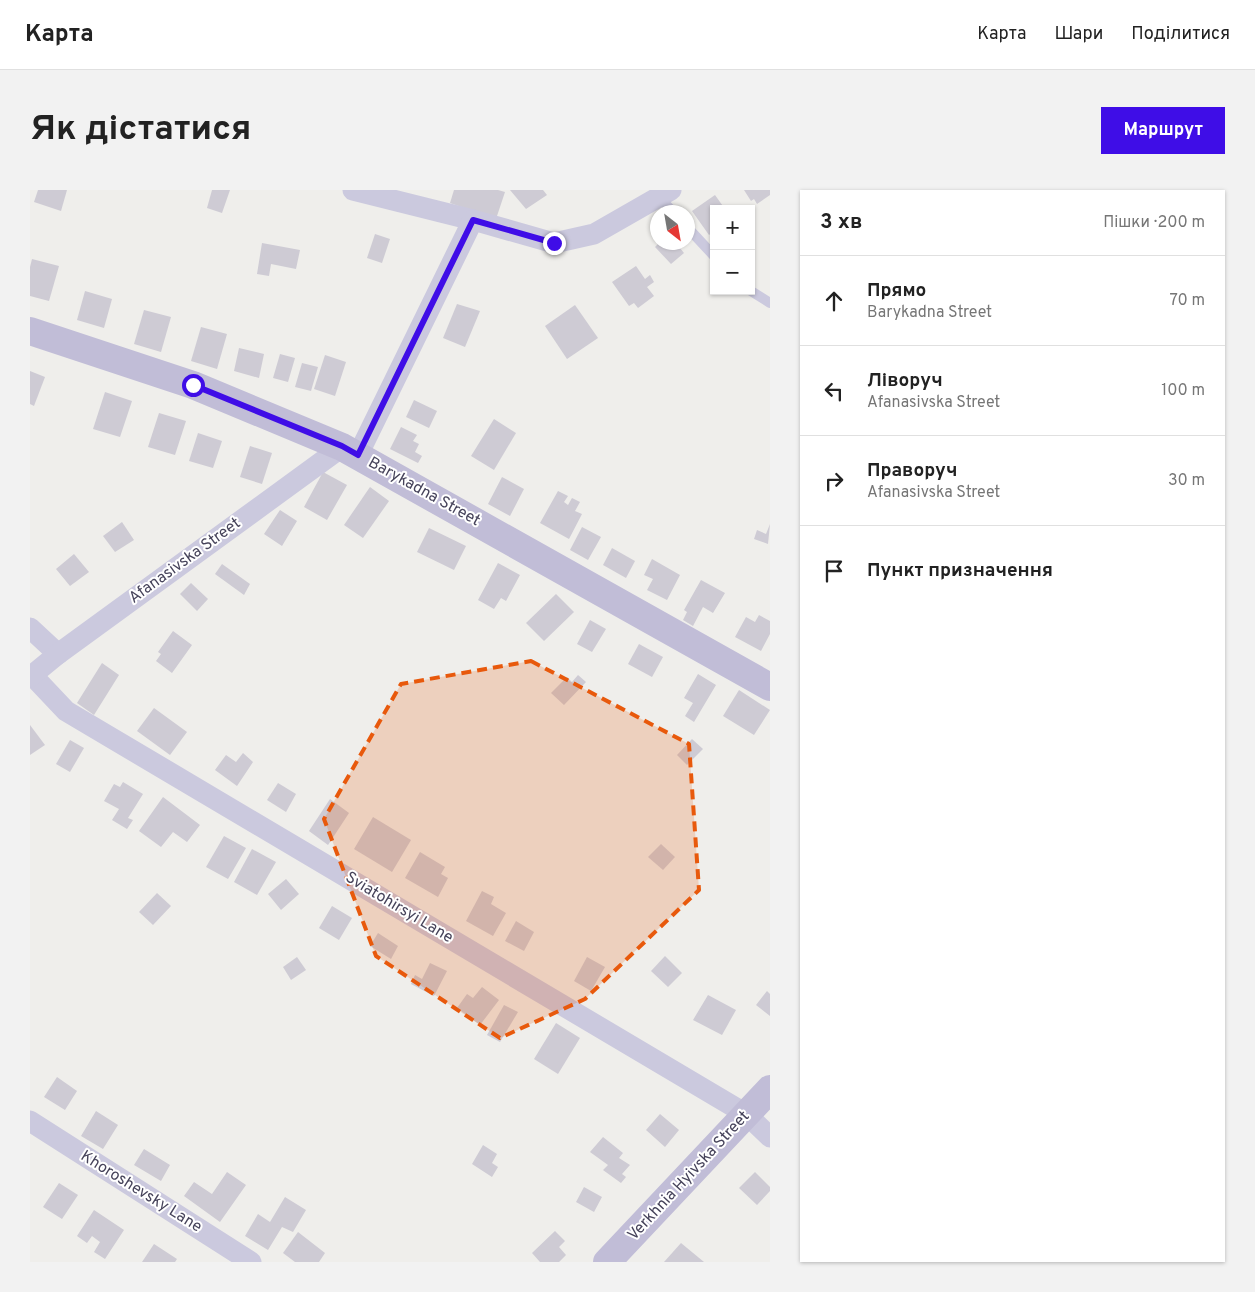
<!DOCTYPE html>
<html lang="uk">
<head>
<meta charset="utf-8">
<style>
	:root { --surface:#fff; --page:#f2f2f2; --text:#222; --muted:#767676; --line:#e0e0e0; --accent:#3f0de7 }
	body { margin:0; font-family:Overpass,sans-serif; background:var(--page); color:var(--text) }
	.controls { position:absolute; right:15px; top:15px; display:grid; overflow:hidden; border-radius:0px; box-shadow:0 1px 4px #0004 }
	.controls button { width:45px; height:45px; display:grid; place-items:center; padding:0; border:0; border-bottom:1px solid var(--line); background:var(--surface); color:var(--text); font:25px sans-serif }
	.compass { position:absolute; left:620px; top:15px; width:45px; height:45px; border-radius:50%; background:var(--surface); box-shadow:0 1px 4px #0004; rotate:149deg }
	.stop { position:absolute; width:15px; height:15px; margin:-11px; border:4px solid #3f0de7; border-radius:50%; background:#fff }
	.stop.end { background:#3f0de7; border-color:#fff; box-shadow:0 1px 5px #0008 }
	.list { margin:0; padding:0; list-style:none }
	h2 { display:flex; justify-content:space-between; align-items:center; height:65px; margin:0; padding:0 20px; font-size:21px }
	h2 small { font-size:16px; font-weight:400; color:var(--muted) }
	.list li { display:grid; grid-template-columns:32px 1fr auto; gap:15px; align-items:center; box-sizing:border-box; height:90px; padding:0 20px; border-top:1px solid var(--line) }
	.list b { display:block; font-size:19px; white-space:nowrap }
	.list p { margin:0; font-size:16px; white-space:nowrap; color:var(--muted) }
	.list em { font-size:16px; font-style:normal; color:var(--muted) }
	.icon { flex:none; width:28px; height:28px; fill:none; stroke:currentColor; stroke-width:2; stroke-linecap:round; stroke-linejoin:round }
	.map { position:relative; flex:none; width:740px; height:1072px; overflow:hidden; border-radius:0px }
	header { display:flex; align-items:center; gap:30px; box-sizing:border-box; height:70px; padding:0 25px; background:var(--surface); border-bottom:1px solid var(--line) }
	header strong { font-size:24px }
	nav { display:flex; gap:28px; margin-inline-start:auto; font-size:18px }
	.intro { display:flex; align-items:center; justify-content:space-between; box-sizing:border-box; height:120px; padding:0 30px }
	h1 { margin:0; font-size:35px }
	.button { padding:12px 22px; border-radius:0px; background:var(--accent); color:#fff; font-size:18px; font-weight:700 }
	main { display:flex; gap:30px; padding:0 30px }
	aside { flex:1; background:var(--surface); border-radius:0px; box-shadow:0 1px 4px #0004 }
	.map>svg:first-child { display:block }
</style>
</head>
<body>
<header>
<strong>Карта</strong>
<nav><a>Карта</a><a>Шари</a><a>Поділитися</a></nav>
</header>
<div class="intro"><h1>Як дістатися</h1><a class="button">Маршрут</a></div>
<main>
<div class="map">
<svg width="740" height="1072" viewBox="0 0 740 1072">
	<rect width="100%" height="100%" fill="#efeeeb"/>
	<g fill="#cecbd4">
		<polygon points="8,0 37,0 31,21 4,12"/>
		<polygon points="182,0 200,0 192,23 177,18"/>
		<polygon points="424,0 468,0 475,2 466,29 420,13"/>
		<polygon points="480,0 513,0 517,5 496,19"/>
		<polygon points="714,0 740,0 740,5 727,14 724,9 721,11"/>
		<polygon points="685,5 695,19 684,19 684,41 679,45 662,21"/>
		<polygon points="345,44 360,49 352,73 337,68"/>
		<polygon points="630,52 645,52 654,63 641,74 625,57"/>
		<polygon points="232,53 270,60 266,79 241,74 239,86 227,84"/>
		<polygon points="2,69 29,76 19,111 0,106 0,77"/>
		<polygon points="606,76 615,89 620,85 624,92 617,97 624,106 608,118 604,113 599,116 582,92"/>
		<polygon points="55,101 82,109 74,138 47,130"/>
		<polygon points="427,114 450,121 435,157 413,148"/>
		<polygon points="545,115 568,148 537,169 515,136"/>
		<polygon points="114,120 141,127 131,162 104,154"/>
		<polygon points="171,137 197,144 187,179 161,171"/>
		<polygon points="209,158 234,164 229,188 204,181"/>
		<polygon points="250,164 265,168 258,192 243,188"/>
		<polygon points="295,165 316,172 305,206 284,199"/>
		<polygon points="272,173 288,177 281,201 265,197"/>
		<polygon points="0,181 15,187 4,216 0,214"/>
		<polygon points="75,202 102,211 90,247 63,239"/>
		<polygon points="384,210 407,221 399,238 376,227"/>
		<polygon points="129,223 156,231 145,265 118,257"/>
		<polygon points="464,229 486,243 464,280 441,266"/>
		<polygon points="371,237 387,245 383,251 389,254 385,262 392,266 388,273 360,259"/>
		<polygon points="168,243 192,251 183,278 159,271"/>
		<polygon points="220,256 242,263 232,294 210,287"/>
		<polygon points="293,282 317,295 297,330 274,317"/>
		<polygon points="472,287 494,299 480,326 458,314"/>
		<polygon points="340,297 359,311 333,348 314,335"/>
		<polygon points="528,301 538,306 534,312 538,315 542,308 550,312 545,321 552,324 539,349 510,333"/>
		<polygon points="250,320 267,331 252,356 234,344"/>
		<polygon points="92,332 104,350 85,362 73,346"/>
		<polygon points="740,334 738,354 724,349 727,340 736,344"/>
		<polygon points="552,337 571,347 558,370 540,360"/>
		<polygon points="399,338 436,356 424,380 387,362"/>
		<polygon points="582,358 605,371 596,388 573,375"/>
		<polygon points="44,364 59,382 40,396 26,379"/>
		<polygon points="622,369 650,385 637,410 617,400 623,389 614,385"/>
		<polygon points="468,373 490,385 476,411 471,408 464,419 448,410"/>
		<polygon points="192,374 220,394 214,405 185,384"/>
		<polygon points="671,390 695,403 683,423 673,417 663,436 653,430 657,422 654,420"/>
		<polygon points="161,393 178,409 167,421 150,404"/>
		<polygon points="526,404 544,422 514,451 496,433"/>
		<polygon points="729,425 740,431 740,444 731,461 705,447 716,427 725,432"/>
		<polygon points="560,430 576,439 562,462 547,454"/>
		<polygon points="143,441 162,455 142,483 126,471 131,464 128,462"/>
		<polygon points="609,454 633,467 622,487 598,474"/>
		<polygon points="72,473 89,485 64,525 47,513"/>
		<polygon points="668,484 686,495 664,532 655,526 663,513 654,508"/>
		<polygon points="548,485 556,492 534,515 521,503 537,487 542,492"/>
		<polygon points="709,500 740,520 724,545 693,526"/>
		<polygon points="124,518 157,542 140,565 107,541"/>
		<polygon points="0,535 15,555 0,565"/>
		<polygon points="662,549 673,559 657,575 647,565"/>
		<polygon points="40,550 54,558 40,582 26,574"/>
		<polygon points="213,563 223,572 207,596 185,580 196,565 206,572"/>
		<polygon points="93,592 113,604 98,628 103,630 97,639 82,630 89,619 74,611 84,594 90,597"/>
		<polygon points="248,593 266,604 256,622 237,610"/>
		<polygon points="133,607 170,635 157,652 143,642 131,657 109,641"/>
		<polygon points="300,609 319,623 298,655 279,641"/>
		<polygon points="343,627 381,650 362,682 324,659"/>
		<polygon points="194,646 216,658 198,689 176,677"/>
		<polygon points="631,654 645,667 633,680 618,667"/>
		<polygon points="222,659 246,672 227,705 204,692"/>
		<polygon points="390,662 415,677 411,684 418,688 408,707 375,688"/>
		<polygon points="256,689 269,704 251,720 238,704"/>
		<polygon points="452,701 464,707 461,714 476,723 463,746 436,731"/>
		<polygon points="127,703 141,716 123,735 109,722"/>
		<polygon points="302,716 322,728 309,750 289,738"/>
		<polygon points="486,731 504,742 494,761 475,751"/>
		<polygon points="348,743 368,756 361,769 340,756"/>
		<polygon points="635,766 652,783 638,797 621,781"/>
		<polygon points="267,767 276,780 261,790 253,777"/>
		<polygon points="557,767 575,777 561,801 544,791"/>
		<polygon points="400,773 417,781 404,806 381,794 385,785 392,789"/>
		<polygon points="452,797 469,810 450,835 427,818 437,804 443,808"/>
		<polygon points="737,801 740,804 740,826 726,815"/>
		<polygon points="678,805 706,820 692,845 663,830"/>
		<polygon points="474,815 488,822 470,852 457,845"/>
		<polygon points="526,833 550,848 528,884 504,869"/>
		<polygon points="27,887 47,901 35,920 14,907"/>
		<polygon points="66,921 88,935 73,959 51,946"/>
		<polygon points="630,924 649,940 635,957 616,940"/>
		<polygon points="573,947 593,963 589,968 600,975 592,984 596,987 591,993 573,980 578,975 560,962"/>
		<polygon points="453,955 467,964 462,973 468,977 462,987 442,974"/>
		<polygon points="114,959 140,975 131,991 104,975"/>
		<polygon points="197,982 216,995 190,1032 154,1006 164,992 182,1004"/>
		<polygon points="725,982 740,997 740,1001 727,1015 709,998"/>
		<polygon points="29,993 48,1005 32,1029 13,1017"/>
		<polygon points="554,997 572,1007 564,1022 546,1012"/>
		<polygon points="255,1007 276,1020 263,1042 252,1037 238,1060 215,1046 228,1024 240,1032"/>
		<polygon points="64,1020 94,1040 75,1069 64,1062 70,1052 62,1046 57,1053 47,1046"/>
		<polygon points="525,1041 535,1051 529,1057 536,1065 529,1072 510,1072 502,1063"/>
		<polygon points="268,1042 295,1063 289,1072 265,1072 253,1063"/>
		<polygon points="651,1053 674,1072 634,1072"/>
		<polygon points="124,1054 147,1069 145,1072 112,1072"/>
	</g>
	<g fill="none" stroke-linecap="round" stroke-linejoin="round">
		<g stroke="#cbc9de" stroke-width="10">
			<polyline points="630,8 643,22"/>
			<polyline points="658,38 684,66"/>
			<polyline points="721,101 740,113"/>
		</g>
		<g stroke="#cbc9de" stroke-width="21">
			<polyline points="323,0 443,30"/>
			<polyline points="328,265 443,30 524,53 564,44 641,0"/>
			<polyline points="0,438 28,464"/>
			<polyline points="2,485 36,521 716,924 740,947"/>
			<polyline points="0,487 28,464 312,257"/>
			<polyline points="0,931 221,1072"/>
		</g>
		<g stroke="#c1bdd7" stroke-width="28">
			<polyline points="0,141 163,195 312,257 740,497"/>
			<polyline points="577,1072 740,899"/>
		</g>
	</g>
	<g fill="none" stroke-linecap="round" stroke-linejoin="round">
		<polyline stroke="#3f0de7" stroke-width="6" points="163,195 312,256 328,265 443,30 524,53"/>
	</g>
	<path fill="#e8590c" fill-opacity="0.2" stroke="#e8590c" stroke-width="4" stroke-dasharray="10 6" stroke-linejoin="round" d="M501,471l158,83 10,146 -114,109 -85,39 -124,-82 -52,-137 77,-135z"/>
	<g text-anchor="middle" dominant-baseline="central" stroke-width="4" stroke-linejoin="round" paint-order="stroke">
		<g font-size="16" fill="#46435a" stroke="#fff">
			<text transform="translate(394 302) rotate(29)">Barykadna Street</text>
			<text transform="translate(155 371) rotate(-36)">Afanasivska Street</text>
			<text transform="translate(369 718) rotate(31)">Sviatohirsyi Lane</text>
			<text transform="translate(659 986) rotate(-47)">Verkhnia Hyivska Street</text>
			<text transform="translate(111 1002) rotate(32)">Khoroshevsky Lane</text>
		</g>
	</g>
</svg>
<div class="controls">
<button>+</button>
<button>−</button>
</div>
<svg class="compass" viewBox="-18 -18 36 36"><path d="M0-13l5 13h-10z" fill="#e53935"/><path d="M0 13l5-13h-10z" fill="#767676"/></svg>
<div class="stop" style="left:163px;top:195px"></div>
<div class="stop end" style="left:524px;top:53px"></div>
</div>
<aside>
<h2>3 хв<small>Пішки · 200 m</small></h2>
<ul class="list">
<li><svg class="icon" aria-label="ahead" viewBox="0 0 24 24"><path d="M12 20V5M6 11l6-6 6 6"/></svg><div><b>Прямо</b><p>Barykadna Street</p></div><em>70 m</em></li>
<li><svg class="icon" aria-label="left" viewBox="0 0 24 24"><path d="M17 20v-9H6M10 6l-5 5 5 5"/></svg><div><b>Ліворуч</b><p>Afanasivska Street</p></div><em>100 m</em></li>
<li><svg class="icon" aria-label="right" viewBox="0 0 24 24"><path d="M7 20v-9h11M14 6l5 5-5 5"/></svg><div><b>Праворуч</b><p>Afanasivska Street</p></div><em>30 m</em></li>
<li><svg class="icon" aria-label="arrive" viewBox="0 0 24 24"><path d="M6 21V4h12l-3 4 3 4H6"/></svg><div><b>Пункт призначення</b></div></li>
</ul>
</aside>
</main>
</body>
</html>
